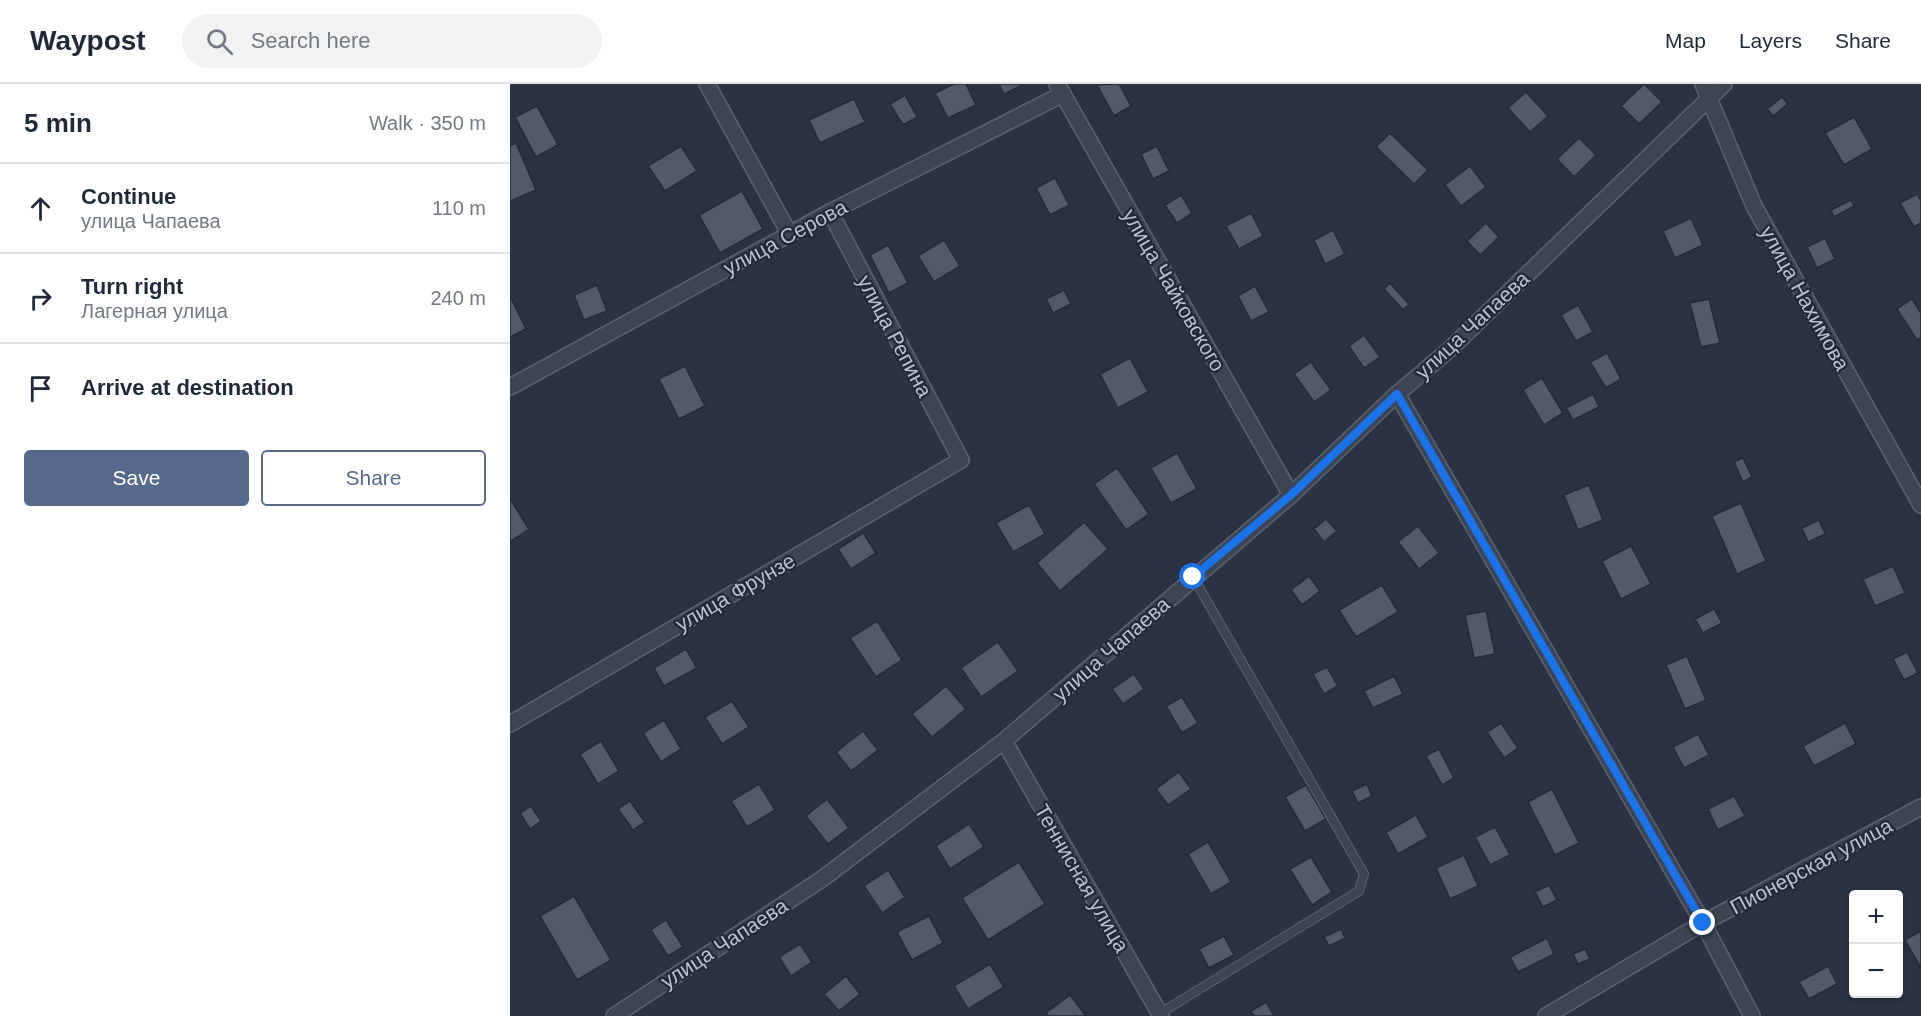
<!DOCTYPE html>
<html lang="en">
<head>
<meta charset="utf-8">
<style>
	:root { --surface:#fff; --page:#f2f2f3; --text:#1f2937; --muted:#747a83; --line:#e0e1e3; --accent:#56698c }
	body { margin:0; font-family:Helvetica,sans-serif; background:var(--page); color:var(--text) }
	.controls { position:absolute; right:18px; bottom:18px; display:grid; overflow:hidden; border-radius:6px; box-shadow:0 2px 4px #0004 }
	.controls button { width:54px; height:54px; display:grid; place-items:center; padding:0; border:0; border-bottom:2px solid var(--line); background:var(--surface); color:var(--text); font:30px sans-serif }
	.stop { position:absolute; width:18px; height:18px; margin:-14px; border:4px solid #1a73e8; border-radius:50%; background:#fff }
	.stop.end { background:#1a73e8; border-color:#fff; box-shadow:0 2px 6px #0008 }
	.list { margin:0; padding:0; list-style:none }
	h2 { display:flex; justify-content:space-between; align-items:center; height:78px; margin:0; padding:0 24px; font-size:26px }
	h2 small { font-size:20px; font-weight:400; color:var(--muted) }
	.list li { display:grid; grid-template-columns:39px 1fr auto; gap:18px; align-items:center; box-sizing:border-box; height:90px; padding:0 24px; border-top:2px solid var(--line) }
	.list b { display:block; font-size:22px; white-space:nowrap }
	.list p { margin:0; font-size:20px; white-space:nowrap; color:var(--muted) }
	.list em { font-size:20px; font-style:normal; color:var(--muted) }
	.actions { display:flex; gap:12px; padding:18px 24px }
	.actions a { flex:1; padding:14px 0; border:2px solid var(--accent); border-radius:6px; text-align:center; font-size:21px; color:var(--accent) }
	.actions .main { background:var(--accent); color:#fff }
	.icon { flex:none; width:33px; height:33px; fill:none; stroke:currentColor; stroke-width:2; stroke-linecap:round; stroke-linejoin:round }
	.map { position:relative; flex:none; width:1411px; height:932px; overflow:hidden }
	header { display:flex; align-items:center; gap:36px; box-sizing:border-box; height:84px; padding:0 30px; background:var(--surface); border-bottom:2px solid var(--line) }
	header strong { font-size:28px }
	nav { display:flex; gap:33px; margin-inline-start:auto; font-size:21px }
	.search { width:420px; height:54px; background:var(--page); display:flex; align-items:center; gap:15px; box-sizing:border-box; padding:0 21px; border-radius:33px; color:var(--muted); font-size:22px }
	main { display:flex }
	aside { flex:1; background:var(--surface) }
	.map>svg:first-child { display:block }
</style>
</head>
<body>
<header>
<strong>Waypost</strong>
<div class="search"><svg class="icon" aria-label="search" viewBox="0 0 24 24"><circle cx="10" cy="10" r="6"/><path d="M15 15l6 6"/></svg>Search here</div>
<nav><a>Map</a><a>Layers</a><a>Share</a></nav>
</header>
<main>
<aside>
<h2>5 min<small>Walk · 350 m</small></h2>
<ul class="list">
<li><svg class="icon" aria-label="ahead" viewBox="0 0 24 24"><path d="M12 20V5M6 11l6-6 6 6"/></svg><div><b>Continue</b><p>улица Чапаева</p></div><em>110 m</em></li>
<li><svg class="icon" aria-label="right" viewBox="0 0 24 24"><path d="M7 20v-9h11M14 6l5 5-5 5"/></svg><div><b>Turn right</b><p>Лагерная улица</p></div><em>240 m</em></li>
<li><svg class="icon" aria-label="arrive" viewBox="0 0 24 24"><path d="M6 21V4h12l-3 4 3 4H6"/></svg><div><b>Arrive at destination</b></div></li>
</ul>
<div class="actions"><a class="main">Save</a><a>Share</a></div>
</aside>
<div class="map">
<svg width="1411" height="932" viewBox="0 0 1411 932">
	<rect width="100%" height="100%" fill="#293342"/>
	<g fill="#505a6b" stroke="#242c3a" stroke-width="1.5">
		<polygon points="444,0 456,0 466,21 438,34 425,9"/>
		<polygon points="489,0 514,0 494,10"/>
		<polygon points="609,0 621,22 604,32 587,1"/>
		<polygon points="1134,0 1152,18 1129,40 1111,22"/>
		<polygon points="1016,8 1038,32 1020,48 998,24"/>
		<polygon points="395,11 407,33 393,41 380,20"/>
		<polygon points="1272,13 1278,20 1263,32 1257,25"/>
		<polygon points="344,15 355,38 310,59 299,36"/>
		<polygon points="27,22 48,61 26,73 5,33"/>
		<polygon points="1344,33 1362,65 1334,81 1315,49"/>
		<polygon points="880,49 918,86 904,100 866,63"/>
		<polygon points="1069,54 1086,71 1064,93 1047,75"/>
		<polygon points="6,59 26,106 0,117 0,62"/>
		<polygon points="171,62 187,87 155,107 138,82"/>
		<polygon points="647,62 659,87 643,95 631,70"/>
		<polygon points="960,82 976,103 951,122 935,101"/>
		<polygon points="545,94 559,121 540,131 526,104"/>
		<polygon points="232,107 253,145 210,169 189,131"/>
		<polygon points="1407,110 1411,117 1411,139 1404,143 1390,119"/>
		<polygon points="671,111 682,129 667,139 655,121"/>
		<polygon points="1341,116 1344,122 1324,133 1321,126"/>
		<polygon points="741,129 753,152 729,165 716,142"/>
		<polygon points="1181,134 1193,161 1165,174 1153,147"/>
		<polygon points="976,139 989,153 970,171 957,157"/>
		<polygon points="823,146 835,170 815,180 804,156"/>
		<polygon points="1315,154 1325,175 1307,184 1297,163"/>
		<polygon points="434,156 450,182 424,198 408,172"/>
		<polygon points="378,161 398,199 379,209 360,171"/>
		<polygon points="880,199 899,220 893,226 874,205"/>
		<polygon points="87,201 97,227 74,236 64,211"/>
		<polygon points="745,202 759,228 741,237 728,212"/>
		<polygon points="554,206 561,220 543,229 536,215"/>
		<polygon points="0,212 16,245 0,253"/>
		<polygon points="1199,215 1210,259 1191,263 1180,219"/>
		<polygon points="1402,215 1411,229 1411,253 1407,256 1387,225"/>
		<polygon points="1068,221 1083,248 1066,257 1051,231"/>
		<polygon points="854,251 870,273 854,284 839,262"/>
		<polygon points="1097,269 1111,295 1096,304 1080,278"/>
		<polygon points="620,274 638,308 608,324 590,290"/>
		<polygon points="801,278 821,306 804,318 784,290"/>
		<polygon points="175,282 195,322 169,335 149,295"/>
		<polygon points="1032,294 1053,329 1034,341 1013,306"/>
		<polygon points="1083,310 1089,323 1063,336 1056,324"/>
		<polygon points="667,369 687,405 661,419 641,384"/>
		<polygon points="1233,374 1242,393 1233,398 1224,378"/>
		<polygon points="607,384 639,430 616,446 584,400"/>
		<polygon points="1079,401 1093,436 1068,446 1054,411"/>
		<polygon points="0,415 19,445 1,457 0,455"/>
		<polygon points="1231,419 1256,477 1227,490 1202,432"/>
		<polygon points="519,421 535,450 503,468 486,439"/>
		<polygon points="816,435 827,447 814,458 804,445"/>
		<polygon points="1309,436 1315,450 1298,458 1292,444"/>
		<polygon points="574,438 598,465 550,507 527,479"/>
		<polygon points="908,442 929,469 909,485 888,458"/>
		<polygon points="353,449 366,469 341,485 328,465"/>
		<polygon points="1121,462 1141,500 1111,515 1092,477"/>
		<polygon points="1383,482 1395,509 1365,522 1353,495"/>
		<polygon points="799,492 810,507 792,521 781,506"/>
		<polygon points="872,501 888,528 846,553 829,526"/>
		<polygon points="1204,525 1212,539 1193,549 1185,535"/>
		<polygon points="976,527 985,570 964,574 955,531"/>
		<polygon points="367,537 392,576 366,593 340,554"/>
		<polygon points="488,558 508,587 471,613 451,584"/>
		<polygon points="176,565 187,584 154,602 144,584"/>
		<polygon points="1397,568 1408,589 1394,596 1383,575"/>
		<polygon points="1177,572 1196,616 1175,625 1156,581"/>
		<polygon points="817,583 828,602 814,610 803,590"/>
		<polygon points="624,590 634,605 613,620 602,605"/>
		<polygon points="884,592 893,610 863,624 854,607"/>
		<polygon points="436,602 456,625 422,653 402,630"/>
		<polygon points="672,613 688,639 672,649 656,622"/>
		<polygon points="222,617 239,643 212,660 195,633"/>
		<polygon points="154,636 171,665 151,678 133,649"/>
		<polygon points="991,639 1008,664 994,674 977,648"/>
		<polygon points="1335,639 1346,660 1304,682 1293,662"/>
		<polygon points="353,647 368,666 341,687 326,668"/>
		<polygon points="1188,650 1199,671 1174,684 1163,663"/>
		<polygon points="91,657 109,687 88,700 70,670"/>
		<polygon points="929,665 944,694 932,701 916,672"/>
		<polygon points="669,688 681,705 658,721 646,705"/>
		<polygon points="249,700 265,726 237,743 221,717"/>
		<polygon points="857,700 862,712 848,719 842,707"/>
		<polygon points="796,701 816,735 795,747 775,713"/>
		<polygon points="1042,705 1069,759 1045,771 1018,718"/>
		<polygon points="1224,712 1235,732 1208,746 1198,725"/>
		<polygon points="317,715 339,744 318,760 296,732"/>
		<polygon points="120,717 135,738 123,746 108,725"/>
		<polygon points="21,722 31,737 20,745 10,729"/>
		<polygon points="906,731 918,753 888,770 876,748"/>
		<polygon points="459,740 474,763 440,785 426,762"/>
		<polygon points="985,743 1000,771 980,781 965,753"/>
		<polygon points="698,758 721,798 701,810 678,770"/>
		<polygon points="954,771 968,802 940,815 926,784"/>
		<polygon points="801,773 822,808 802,821 780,785"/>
		<polygon points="509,778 535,820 478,856 452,814"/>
		<polygon points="378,786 395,813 372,829 354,802"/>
		<polygon points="1039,801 1047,816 1033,823 1025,808"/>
		<polygon points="64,812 101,876 67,896 30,832"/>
		<polygon points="419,832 433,859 402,876 387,848"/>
		<polygon points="156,836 173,863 158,872 141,846"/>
		<polygon points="831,845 835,854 819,862 814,853"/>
		<polygon points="1411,847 1411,884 1395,856"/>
		<polygon points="714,852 724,871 699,884 689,865"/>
		<polygon points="1037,854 1044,870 1008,888 1000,873"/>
		<polygon points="290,860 302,878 281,892 269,873"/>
		<polygon points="1075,865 1080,875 1068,880 1063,870"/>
		<polygon points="480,880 494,903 458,925 444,902"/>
		<polygon points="1318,882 1327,900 1299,915 1289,898"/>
		<polygon points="336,892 350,910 329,927 314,910"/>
		<polygon points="560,911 576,932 538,932 536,929"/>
		<polygon points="756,918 764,932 744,932 741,927"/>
	</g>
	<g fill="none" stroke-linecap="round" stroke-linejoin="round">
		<defs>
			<polyline id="service" points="649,930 849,807 854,790 683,493"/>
			<g id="minor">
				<polyline points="197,0 279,149"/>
				<polyline points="547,0 781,411"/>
				<polyline points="1193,0 1244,122 1411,421"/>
				<polyline points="0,303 320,128 553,10"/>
				<polyline points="887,310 1193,839 1242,932"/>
				<polyline points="0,640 451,376 320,128"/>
				<polyline points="494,657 651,932"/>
				<polyline points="104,932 312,795 494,657 781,411 887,310 940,265 1214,0"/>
				<polyline points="1036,932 1193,839 1411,723"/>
			</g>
		</defs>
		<use href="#service" stroke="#5c6370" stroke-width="10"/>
		<use href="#minor" stroke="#5c6370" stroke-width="18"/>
		<use href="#service" stroke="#3d4552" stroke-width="8"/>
		<use href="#minor" stroke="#3d4552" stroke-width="15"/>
	</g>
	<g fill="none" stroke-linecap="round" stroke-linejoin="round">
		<polyline stroke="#1a73e8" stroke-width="8" points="683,493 781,411 887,310 1193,839"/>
	</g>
	<g text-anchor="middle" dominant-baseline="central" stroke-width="4.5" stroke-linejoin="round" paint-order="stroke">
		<g font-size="21" fill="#bbc0cc" stroke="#222a38">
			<text transform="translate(275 153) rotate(-28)">улица Серова</text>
			<text transform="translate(664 206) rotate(60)">улица Чайковского</text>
			<text transform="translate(1295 214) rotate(61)">улица Нахимова</text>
			<text transform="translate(962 241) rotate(-43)">улица Чапаева</text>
			<text transform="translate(385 252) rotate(62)">улица Репина</text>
			<text transform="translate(225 508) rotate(-30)">улица Фрунзе</text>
			<text transform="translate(601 565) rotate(-41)">улица Чапаева</text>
			<text transform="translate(1301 782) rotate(-28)">Пионерская улица</text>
			<text transform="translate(572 794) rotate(60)">Теннисная улица</text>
			<text transform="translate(214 859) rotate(-33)">улица Чапаева</text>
		</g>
	</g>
</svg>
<div class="controls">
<button>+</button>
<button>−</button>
</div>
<div class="stop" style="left:683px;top:493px"></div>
<div class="stop end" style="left:1193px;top:839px"></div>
</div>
</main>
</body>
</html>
